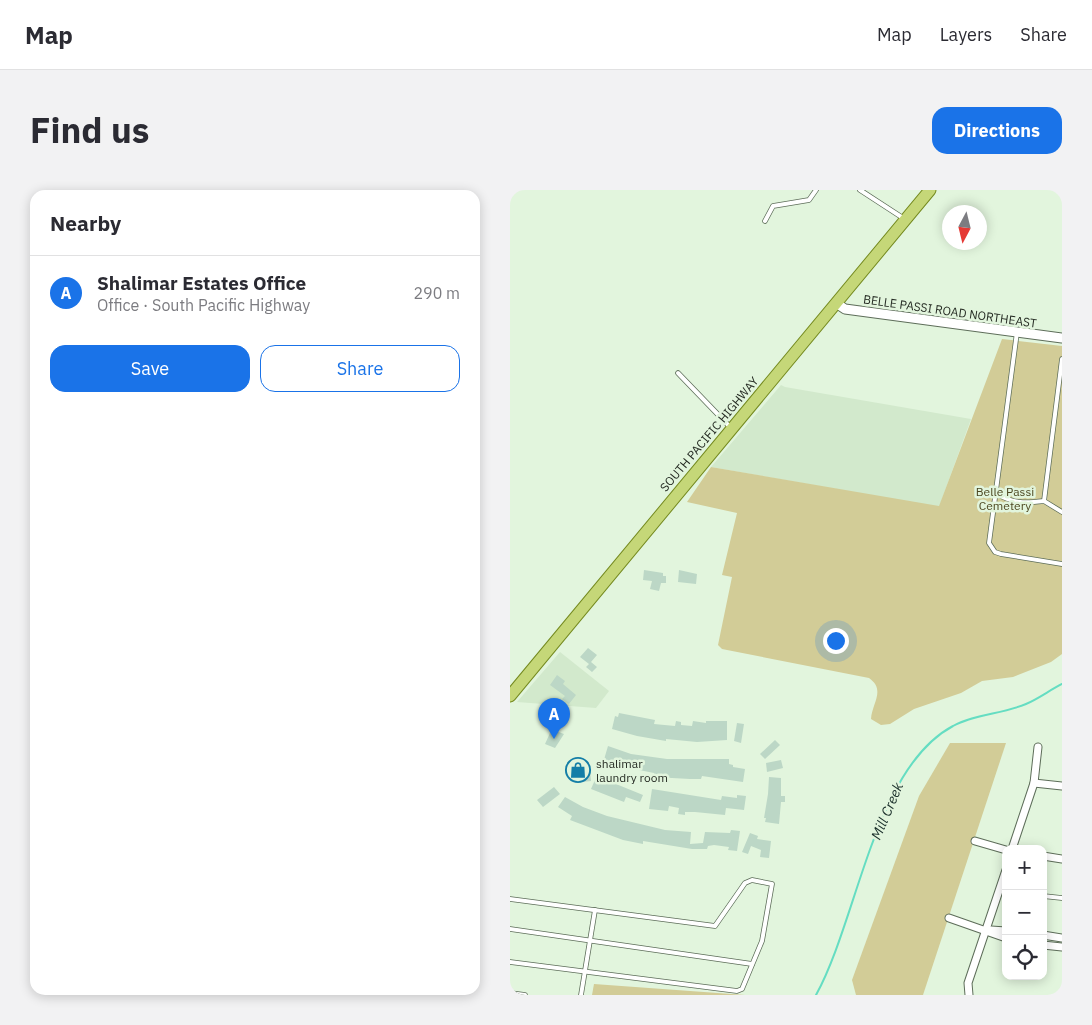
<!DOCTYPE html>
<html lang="en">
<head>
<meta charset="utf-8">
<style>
	:root { --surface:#fff; --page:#f2f2f3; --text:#2b2b33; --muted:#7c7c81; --line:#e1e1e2; --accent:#1a73e8 }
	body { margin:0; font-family:"IBM Plex Sans",sans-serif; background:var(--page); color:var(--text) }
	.controls { position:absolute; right:15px; bottom:15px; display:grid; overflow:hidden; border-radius:10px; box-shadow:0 2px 12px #0003 }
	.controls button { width:45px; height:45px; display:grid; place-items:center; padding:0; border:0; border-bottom:1px solid var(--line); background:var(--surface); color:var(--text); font:25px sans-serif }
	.compass { position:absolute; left:432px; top:15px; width:45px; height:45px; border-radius:50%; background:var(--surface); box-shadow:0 2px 12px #0003; rotate:187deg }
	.you { position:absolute; left:325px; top:450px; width:18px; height:18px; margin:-12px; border:4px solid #fff; border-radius:50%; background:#1a73e8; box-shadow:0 0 0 8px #1a73e833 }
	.badge { display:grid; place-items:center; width:32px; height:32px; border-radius:50%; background:var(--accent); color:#fff; font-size:16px; font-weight:700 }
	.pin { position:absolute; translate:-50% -41px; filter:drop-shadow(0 1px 2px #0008) }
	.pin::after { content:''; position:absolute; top:26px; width:18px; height:15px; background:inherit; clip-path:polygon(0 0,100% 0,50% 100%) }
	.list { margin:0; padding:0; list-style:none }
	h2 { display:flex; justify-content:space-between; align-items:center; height:65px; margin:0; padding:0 20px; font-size:21px }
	h2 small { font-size:16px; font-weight:400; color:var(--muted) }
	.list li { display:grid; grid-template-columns:32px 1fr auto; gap:15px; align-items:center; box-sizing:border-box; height:75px; padding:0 20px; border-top:1px solid var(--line) }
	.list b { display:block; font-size:19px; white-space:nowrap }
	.list p { margin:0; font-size:16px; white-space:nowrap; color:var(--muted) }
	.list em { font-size:16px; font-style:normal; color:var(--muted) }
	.actions { display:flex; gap:10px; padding:15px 20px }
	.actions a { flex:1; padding:11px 0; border:1px solid var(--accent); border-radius:15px; text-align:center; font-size:18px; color:var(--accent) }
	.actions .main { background:var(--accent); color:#fff }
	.icon { flex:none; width:28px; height:28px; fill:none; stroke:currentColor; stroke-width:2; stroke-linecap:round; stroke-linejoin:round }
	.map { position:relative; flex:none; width:552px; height:805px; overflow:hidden; border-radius:15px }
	header { display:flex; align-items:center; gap:30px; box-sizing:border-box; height:70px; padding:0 25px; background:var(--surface); border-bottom:1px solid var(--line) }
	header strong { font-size:24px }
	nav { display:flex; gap:28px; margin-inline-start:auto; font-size:18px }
	.intro { display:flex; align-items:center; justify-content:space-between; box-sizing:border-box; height:120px; padding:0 30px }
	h1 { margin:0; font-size:35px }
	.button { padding:12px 22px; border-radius:15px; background:var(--accent); color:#fff; font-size:18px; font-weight:700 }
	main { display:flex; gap:30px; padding:0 30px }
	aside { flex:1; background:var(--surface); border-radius:15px; box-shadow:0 2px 12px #0003 }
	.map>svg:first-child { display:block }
</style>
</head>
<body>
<header>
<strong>Map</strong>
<nav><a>Map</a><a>Layers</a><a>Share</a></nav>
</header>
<div class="intro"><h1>Find us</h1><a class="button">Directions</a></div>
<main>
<aside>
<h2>Nearby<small></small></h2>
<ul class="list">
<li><span class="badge">A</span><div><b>Shalimar Estates Office</b><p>Office · South Pacific Highway</p></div><em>290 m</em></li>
</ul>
<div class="actions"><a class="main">Save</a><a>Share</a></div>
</aside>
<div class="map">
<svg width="552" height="805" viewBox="0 0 552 805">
	<rect width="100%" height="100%" fill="#e2f5dd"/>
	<g fill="#d2e9cc">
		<polygon points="271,195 275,197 461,229 429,317 201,277"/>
		<polygon points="50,462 99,501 86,518 7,512"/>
	</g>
	<g fill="#d2cc97">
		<path d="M492,149l60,7v308l-11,8 -38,15 -31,4 -21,12 -47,16 -24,15 -9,1 -10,-6c1,-16 15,-29 -2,-41l-147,-29 -4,-4 14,-68 -10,-2 15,-62 -50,-11 24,-35 228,39z"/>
		<polygon points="440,553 496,553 413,805 346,805 342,790 409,606"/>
		<polygon points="84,794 235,805 82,805"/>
	</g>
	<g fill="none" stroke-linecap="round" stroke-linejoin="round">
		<path stroke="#65ddc2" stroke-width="2" d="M306,805c42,-76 58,-227 137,-269 21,-12 50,-12 73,-22 12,-5 24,-14 36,-20"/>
	</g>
	<g fill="#bcd7c6">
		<polygon points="134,380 153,383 153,386 156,386 156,393 151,393 149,401 140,399 142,391 133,390"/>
		<polygon points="169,380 187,384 186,394 168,392"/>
		<polygon points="78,458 87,465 81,472 87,477 82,482 76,477 79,474 70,467"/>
		<polygon points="47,485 55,491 53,494 66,505 59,514 52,509 55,506 40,495"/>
		<polygon points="109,523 145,530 144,534 165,536 166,531 171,532 171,535 182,536 183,531 196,533 196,531 217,531 217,550 187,552 156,549 156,551 127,546 102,539 105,526 108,527"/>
		<polygon points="227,533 234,534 231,553 224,551"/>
		<polygon points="46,541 54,544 45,558 35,554 40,543 44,545"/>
		<polygon points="265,550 270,555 255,569 250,564"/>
		<polygon points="98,556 121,564 157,569 219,569 219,574 223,575 223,577 235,579 233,592 192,586 191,589 180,589 144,587 144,583 124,579 125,577 115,574 114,578 93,573"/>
		<polygon points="271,570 273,578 257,582 256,573"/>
		<polygon points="69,576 80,580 81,591 72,592 71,584 65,584 65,577"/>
		<polygon points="88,583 107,590 106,594 133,605 130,612 116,607 114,612 81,599"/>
		<polygon points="259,587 271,588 271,606 275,606 275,612 271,612 269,634 255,632 256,628 254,628 258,604"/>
		<polygon points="44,597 50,604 33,617 27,610"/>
		<polygon points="142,599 211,610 212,606 227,608 227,605 236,606 234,620 216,618 215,625 185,622 175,622 175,625 168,624 169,618 159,616 158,621 139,619"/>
		<polygon points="55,607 73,617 97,626 155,640 181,642 180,654 193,653 195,642 220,643 221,640 230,641 227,661 218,660 219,657 204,655 198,656 197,659 182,659 133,651 133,654 113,650 60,630 62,626 48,617"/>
		<polygon points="240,643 248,646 247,649 261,651 259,668 250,667 251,660 241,656 238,664 232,662"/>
	</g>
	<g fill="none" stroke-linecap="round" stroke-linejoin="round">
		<defs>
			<g id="service">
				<polyline points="350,0 393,28"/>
				<polyline points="255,31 263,16 299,10 306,0"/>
				<polyline points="507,142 479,353 485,362 491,364 552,374"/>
				<polyline points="168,183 220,237"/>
				<path d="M487,304c17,10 29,9 47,7l18,11"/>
				<polyline points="534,311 552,169"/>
				<polyline points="533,706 552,708"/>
				<polyline points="0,709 205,736 235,693 242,690 262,694 252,751 232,799 227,801 0,772"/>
				<polyline points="0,739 242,774"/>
				<polyline points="0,803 15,805"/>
				<polyline points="71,805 85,720"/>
			</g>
			<g id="minor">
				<polyline points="524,593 552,596"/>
				<polyline points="465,651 496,660"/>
				<polyline points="502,659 524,593 528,557"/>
				<polyline points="533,666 552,669"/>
				<polyline points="439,728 496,748"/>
				<polyline points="481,740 496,741"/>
				<polyline points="533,745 552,748"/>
				<polyline points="533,755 552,757"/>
				<polyline points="459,805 458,793 496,680"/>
			</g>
			<polyline id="tertiary" points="326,113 335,119 552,148"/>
			<polyline id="primary" points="0,506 420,0"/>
		</defs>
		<use href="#service" stroke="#5d6d59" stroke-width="5.5"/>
		<use href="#minor" stroke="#5d6d59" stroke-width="9"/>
		<use href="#tertiary" stroke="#5d6d59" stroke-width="11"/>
		<use href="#primary" stroke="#758a20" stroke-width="13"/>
		<use href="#service" stroke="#fff" stroke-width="4"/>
		<use href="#minor" stroke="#fff" stroke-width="7"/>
		<use href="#tertiary" stroke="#fff" stroke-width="9"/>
		<use href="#primary" stroke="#c5d778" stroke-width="11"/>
	</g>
	<defs>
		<symbol id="shop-ring" viewBox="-11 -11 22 22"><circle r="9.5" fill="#e2f5dd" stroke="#147ea7" stroke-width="1.5"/><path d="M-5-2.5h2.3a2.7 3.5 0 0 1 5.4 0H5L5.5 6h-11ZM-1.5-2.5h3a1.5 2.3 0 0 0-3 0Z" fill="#147ea7"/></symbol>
	</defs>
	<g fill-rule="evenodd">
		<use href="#shop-ring" x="54" y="566" width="28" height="28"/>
	</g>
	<g text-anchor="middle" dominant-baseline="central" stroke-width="5" stroke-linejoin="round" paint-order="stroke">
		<g font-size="12" fill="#262c24" stroke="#e2f5dd">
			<text transform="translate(440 121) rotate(8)">BELLE PASSI ROAD NORTHEAST</text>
			<text transform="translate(199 244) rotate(-50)">SOUTH PACIFIC HIGHWAY</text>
		</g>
		<g font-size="12" fill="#4c4720" stroke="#e2f5dd">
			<text x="495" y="301">Belle Passi<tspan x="495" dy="14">Cemetery</tspan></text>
		</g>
		<g font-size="12" fill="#262c24" stroke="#e2f5dd" text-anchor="start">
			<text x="86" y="573">shalimar<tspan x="86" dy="14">laundry room</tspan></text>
		</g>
		<g font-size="14" font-style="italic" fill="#1b302b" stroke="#e2f5dd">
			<text transform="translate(377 621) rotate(-67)">Mill Creek</text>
		</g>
	</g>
</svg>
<div class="controls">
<button>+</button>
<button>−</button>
<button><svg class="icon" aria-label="locate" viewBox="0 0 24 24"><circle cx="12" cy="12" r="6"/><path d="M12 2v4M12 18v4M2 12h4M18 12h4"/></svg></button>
</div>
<svg class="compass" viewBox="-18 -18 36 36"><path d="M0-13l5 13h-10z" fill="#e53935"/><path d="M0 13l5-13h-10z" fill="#7c7c81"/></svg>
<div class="you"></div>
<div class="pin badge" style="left:44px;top:549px">A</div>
</div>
</main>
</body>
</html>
